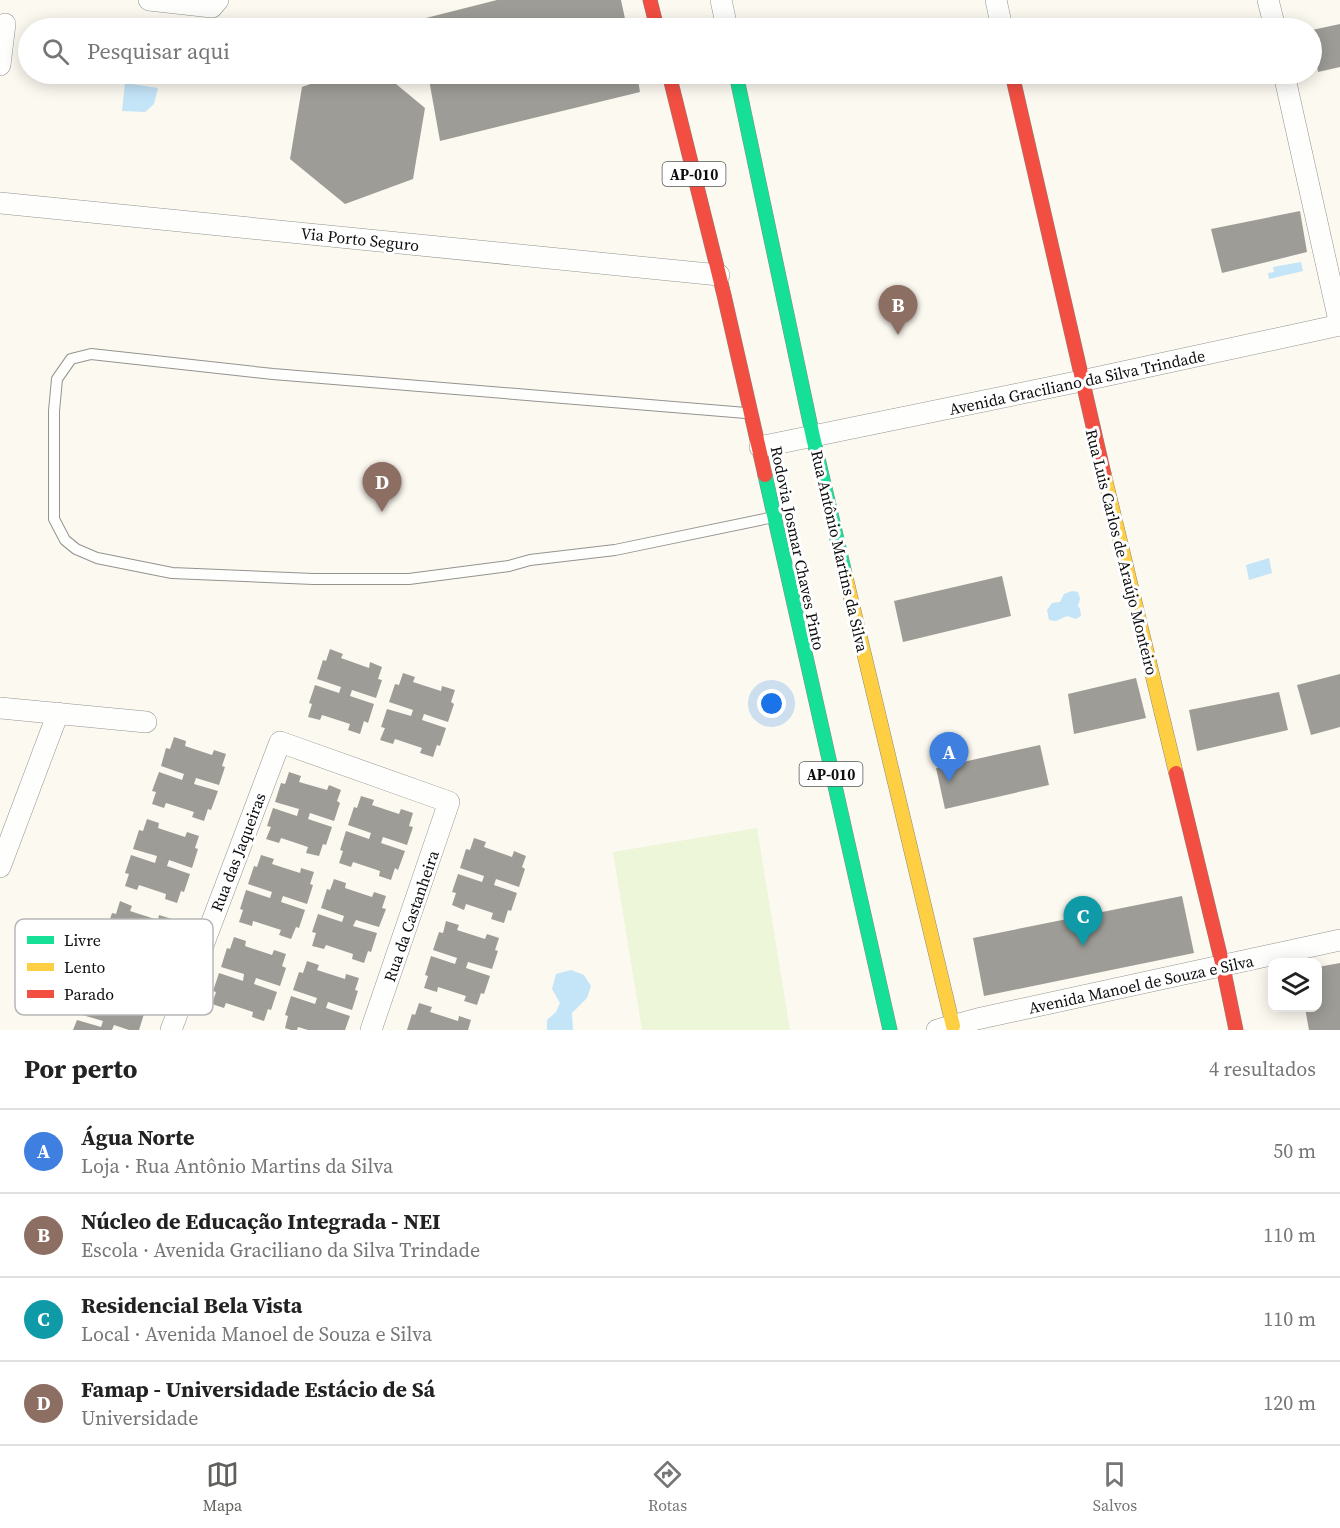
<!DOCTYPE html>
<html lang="pt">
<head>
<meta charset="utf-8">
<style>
	:root { --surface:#fff; --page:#f2f2f2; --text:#222; --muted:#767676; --line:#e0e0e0; --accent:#60605c }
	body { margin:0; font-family:"Source Serif 4",serif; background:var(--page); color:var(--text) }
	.controls { position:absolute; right:18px; bottom:18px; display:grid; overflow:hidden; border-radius:12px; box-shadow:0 3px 15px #0003 }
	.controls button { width:54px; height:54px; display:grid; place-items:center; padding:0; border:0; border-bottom:2px solid var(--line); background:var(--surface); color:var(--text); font:30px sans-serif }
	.you { position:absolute; left:772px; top:704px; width:21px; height:21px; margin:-15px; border:4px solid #fff; border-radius:50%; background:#1a73e8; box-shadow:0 0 0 9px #1a73e833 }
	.badge { display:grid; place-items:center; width:39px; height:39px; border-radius:50%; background:var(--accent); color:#fff; font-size:20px; font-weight:700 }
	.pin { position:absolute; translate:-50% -50px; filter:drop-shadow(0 2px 3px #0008) }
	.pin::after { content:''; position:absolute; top:32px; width:21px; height:18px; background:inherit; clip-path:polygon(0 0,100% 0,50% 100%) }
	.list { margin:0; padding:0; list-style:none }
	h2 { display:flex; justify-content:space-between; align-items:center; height:78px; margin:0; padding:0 24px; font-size:26px }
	h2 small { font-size:20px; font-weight:400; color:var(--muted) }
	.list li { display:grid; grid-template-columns:39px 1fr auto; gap:18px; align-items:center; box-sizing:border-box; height:84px; padding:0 24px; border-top:2px solid var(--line) }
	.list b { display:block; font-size:22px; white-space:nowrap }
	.list p { margin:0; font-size:20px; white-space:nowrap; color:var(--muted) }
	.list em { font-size:20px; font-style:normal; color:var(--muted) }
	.icon { flex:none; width:33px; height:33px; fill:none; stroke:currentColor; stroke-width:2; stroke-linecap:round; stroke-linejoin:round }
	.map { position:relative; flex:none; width:1340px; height:1030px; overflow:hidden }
	.search { position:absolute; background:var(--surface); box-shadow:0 3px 15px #0003; left:18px; right:18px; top:18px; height:66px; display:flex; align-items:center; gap:15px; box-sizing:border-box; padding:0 21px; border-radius:33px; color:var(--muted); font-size:22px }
	.sheet { height:414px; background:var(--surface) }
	nav { display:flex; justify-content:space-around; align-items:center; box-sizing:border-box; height:84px; border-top:2px solid var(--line); background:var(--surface); font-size:16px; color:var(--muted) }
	nav a { display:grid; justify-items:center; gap:3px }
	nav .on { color:var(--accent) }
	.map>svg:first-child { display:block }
</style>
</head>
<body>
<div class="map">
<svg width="1340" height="1030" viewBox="0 0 1340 1030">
	<rect width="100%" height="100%" fill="#fbf9f0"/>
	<polygon fill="#edf6d8" points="757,828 790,1030 642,1030 613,852"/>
	<g fill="#c4e4f8">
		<polygon points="125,83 158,88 154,104 145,112 122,111"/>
		<polygon points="1301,262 1303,271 1269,279 1268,273 1274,272 1273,267"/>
		<polygon points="1269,558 1272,573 1249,580 1246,565"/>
		<polygon points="1072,591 1078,592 1080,599 1078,606 1080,609 1081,616 1076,619 1067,616 1056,621 1049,620 1047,610 1052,603 1060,602 1064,594"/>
		<polygon points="571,970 584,975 591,986 587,998 572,1013 573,1030 547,1030 547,1020 556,1012 560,1003 552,989 556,974"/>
	</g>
	<g fill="#9e9c96">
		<polygon points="497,0 621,0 627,28 419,28 418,20"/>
		<polygon points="1340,24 1340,67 1318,72 1312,30"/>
		<polygon points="338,74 384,74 425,108 413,179 345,204 290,159 302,87"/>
		<polygon points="428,74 637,74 640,92 440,141"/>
		<polygon points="1300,211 1307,252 1222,273 1211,229"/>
		<polygon points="1002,576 1011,616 903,642 894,601"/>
		<polygon points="330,649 343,654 341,658 369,668 370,662 382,667 378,679 382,680 376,698 352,690 350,696 374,704 368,723 364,721 360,734 348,730 350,724 322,715 320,720 308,717 312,704 309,703 315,685 339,693 341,687 317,679 323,660 326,661"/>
		<polygon points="403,673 415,677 413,682 441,691 442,686 455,690 451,702 454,704 448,722 424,714 422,720 446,728 440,746 437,745 433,757 420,753 422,748 395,739 393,744 380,740 385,728 381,727 387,709 411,716 413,710 389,702 395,684 399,685"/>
		<polygon points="1340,674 1340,727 1311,735 1297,685"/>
		<polygon points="1136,678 1146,718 1074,734 1068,694"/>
		<polygon points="1279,692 1288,730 1197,751 1189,710"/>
		<polygon points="174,737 186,741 185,746 212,755 214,750 226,754 222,766 225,767 219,785 196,778 194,784 218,791 211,810 208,809 204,821 192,817 194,812 166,803 164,808 152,804 156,792 152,791 159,772 182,780 184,774 161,766 166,748 170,749"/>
		<polygon points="1040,745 1049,785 945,809 936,768"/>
		<polygon points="289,772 301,776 299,782 327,790 329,785 341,790 337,801 340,803 334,821 310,813 308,819 332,827 326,845 323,844 319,856 306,853 308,847 281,838 279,843 266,839 271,827 267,826 273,808 297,816 299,809 275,802 281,783 285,784"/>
		<polygon points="361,796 374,800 372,805 399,814 401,809 413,813 409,826 413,827 407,845 383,837 381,843 405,851 398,870 395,868 391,880 379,876 380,871 353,862 351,867 339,863 343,851 340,850 346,831 369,839 371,833 348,825 354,807 357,808"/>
		<polygon points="147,819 159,823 158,828 185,837 187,832 199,836 195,848 198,849 192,868 169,860 167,866 190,874 184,892 181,891 177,903 165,899 166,894 139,885 137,890 125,886 129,874 125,873 131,855 155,863 157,856 133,849 139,830 143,831"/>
		<polygon points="474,838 486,842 484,847 512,857 514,851 526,856 522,867 525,869 519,887 496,879 494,885 517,893 511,911 508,910 504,923 491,919 493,913 466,904 464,910 452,905 456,893 452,892 458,874 482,882 484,876 460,868 466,849 470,850"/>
		<polygon points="261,855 274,859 272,864 300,873 301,868 314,872 310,884 313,885 307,904 283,896 281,902 305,910 299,928 296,927 291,939 279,935 281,930 253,921 252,926 239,922 243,910 240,909 246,890 270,898 272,892 248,884 254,866 257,867"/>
		<polygon points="334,879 346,883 345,888 372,897 374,892 386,896 382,908 386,909 379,927 356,920 353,926 377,933 371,952 368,951 364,963 352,959 353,954 326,945 324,949 312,946 316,933 312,932 318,914 342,922 344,916 321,908 327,889 330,890"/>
		<polygon points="1182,896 1194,953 984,996 973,938"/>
		<polygon points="120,901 132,906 130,911 158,920 159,915 172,919 168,931 171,932 165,950 142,942 139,949 163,956 157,975 154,974 149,986 137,982 139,977 111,967 110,973 98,968 101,957 98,956 104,937 128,945 130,939 106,931 112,913 116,914"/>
		<polygon points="446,921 459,925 457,930 485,939 487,934 499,938 495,950 498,951 492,969 468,962 466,968 490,976 484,994 481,993 477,1005 464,1001 466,996 438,987 437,992 424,988 428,976 425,975 431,956 455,964 457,958 433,950 439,932 443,933"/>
		<polygon points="234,937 246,941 245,946 272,955 274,950 286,954 282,966 286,968 280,986 256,978 254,984 277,992 271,1010 268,1009 264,1021 252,1017 253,1012 226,1003 224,1008 212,1004 216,992 213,991 219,973 243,981 244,974 221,967 227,948 230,949"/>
		<polygon points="307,961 319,965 317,970 345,979 346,974 359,978 355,990 358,991 352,1010 328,1002 326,1008 350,1016 345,1030 308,1030 298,1027 297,1030 291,1030 285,1028 288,1016 285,1015 291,996 315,1004 317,998 293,990 299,972 303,973"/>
		<polygon points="1340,963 1340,1030 1309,1030 1305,1008 1318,1008 1318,967"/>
		<polygon points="92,984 105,988 103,993 130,1002 132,997 145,1001 140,1013 144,1014 139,1030 129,1030 114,1025 112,1030 73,1030 77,1020 101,1027 103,1021 79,1014 85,995 89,996"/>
		<polygon points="419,1003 432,1007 430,1012 458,1021 459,1016 471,1020 468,1030 407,1030 412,1014 415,1015"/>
	</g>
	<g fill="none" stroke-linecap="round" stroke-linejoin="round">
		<defs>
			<polyline id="lane" points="746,413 273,374 91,354 71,359 57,379 54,411 54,519 65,540 76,549 97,558 172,573 313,579 409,579 509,566 530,560 615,550 769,518"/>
			<g id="street">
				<polyline points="149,0 212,7 218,0"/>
				<polyline points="721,0 727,28"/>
				<polyline points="996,0 1002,28"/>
				<polyline points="1268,0 1275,28"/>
				<polyline points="0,65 5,24"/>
				<polyline points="1284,74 1340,325"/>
				<polyline points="0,203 719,275"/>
				<polyline points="760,447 1081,381 1340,325"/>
				<polyline points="0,708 146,722"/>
				<polyline points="0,867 58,713"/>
				<polyline points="171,1030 280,742 449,802 371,1030"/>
				<polyline points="937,1030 977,1019 1340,940"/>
			</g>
			<g id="fast">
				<polyline points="736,74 813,437 846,578"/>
				<polyline points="765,475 890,1030"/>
			</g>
			<g id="slow">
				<polyline points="1104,474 1176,773"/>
				<polyline points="846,578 953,1026"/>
			</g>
			<g id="jam">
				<polyline points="650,0 657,28"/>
				<polyline points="669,74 724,295 765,475"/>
				<polyline points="1012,74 1104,474"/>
				<polyline points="1176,773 1223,967 1236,1030"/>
			</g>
		</defs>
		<use href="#lane" stroke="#94938f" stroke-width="12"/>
		<use href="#street" stroke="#94938f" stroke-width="22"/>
		<use href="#fast" stroke="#8b8a86" stroke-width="15"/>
		<use href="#slow" stroke="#8b8a86" stroke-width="15"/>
		<use href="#jam" stroke="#8b8a86" stroke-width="15"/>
		<use href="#lane" stroke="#fefefd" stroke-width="10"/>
		<use href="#street" stroke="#fefefd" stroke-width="21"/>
		<use href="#fast" stroke="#16e098" stroke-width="14"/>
		<use href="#slow" stroke="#ffcf43" stroke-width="14"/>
		<use href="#jam" stroke="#f24e42" stroke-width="14"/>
	</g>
	<g text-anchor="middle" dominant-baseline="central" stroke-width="6" stroke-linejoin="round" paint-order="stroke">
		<g fill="#fff" stroke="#565656" stroke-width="1.5">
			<rect x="662.5" y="162" width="63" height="24" rx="4.5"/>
			<rect x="799.5" y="762" width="63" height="24" rx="4.5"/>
		</g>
		<g font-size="15" font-weight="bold" fill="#0d0d0d">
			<text x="694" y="174">AP-010</text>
			<text x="831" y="774">AP-010</text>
		</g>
		<g font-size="16" fill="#0d0d0d" stroke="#fff">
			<text transform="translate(360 239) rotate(6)">Via Porto Seguro</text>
			<text transform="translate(1077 382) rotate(-12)">Avenida Graciliano da Silva Trindade</text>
			<text transform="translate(798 548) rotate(78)">Rodovia Josmar Chaves Pinto</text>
			<text transform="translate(840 551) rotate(77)">Rua Antônio Martins da Silva</text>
			<text transform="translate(1122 552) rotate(76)">Rua Luis Carlos de Araújo Monteiro</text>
			<text transform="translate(238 852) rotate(-69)">Rua das Jaqueiras</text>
			<text transform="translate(411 916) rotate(-71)">Rua da Castanheira</text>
			<text transform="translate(1141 984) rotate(-12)">Avenida Manoel de Souza e Silva</text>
		</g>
	</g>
	<rect x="15" y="919" width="198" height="96" rx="9" fill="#fff" stroke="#b6b6b6" stroke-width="1.5"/>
	<rect x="27" y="936" width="27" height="8" fill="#16e098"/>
	<rect x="27" y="963" width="27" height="8" fill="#ffcf43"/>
	<rect x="27" y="990" width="27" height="8" fill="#f24e42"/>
	<g font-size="16" fill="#0d0d0d">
		<text x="64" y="946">Livre</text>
		<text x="64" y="973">Lento</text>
		<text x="64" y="1000">Parado</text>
	</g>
</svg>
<div class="controls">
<button><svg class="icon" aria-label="layers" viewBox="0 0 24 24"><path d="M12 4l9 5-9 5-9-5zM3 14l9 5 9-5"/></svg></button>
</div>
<div class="you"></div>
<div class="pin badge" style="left:949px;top:782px;background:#3f7fe0">A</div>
<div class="pin badge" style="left:898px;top:335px;background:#8d6e63">B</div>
<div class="pin badge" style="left:1083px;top:946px;background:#0f9aa8">C</div>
<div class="pin badge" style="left:382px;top:512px;background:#8d6e63">D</div>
<div class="search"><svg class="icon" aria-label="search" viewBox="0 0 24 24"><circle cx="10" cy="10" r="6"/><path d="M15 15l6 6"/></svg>Pesquisar aqui</div>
</div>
<section class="sheet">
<h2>Por perto<small>4 resultados</small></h2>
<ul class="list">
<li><span class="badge" style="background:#3f7fe0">A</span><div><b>Água Norte</b><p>Loja · Rua Antônio Martins da Silva</p></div><em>50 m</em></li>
<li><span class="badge" style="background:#8d6e63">B</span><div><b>Núcleo de Educação Integrada - NEI</b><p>Escola · Avenida Graciliano da Silva Trindade</p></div><em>110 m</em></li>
<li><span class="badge" style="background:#0f9aa8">C</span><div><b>Residencial Bela Vista</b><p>Local · Avenida Manoel de Souza e Silva</p></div><em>110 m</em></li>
<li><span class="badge" style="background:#8d6e63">D</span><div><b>Famap - Universidade Estácio de Sá</b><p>Universidade</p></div><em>120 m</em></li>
</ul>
</section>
<nav>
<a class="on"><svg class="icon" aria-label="map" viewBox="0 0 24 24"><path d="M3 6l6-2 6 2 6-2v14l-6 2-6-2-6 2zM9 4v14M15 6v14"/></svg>Mapa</a>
<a><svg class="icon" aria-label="directions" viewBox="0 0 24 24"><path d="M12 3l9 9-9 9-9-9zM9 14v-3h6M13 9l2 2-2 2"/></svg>Rotas</a>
<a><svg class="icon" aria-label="saved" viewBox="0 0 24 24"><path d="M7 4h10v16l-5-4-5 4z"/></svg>Salvos</a>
</nav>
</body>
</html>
